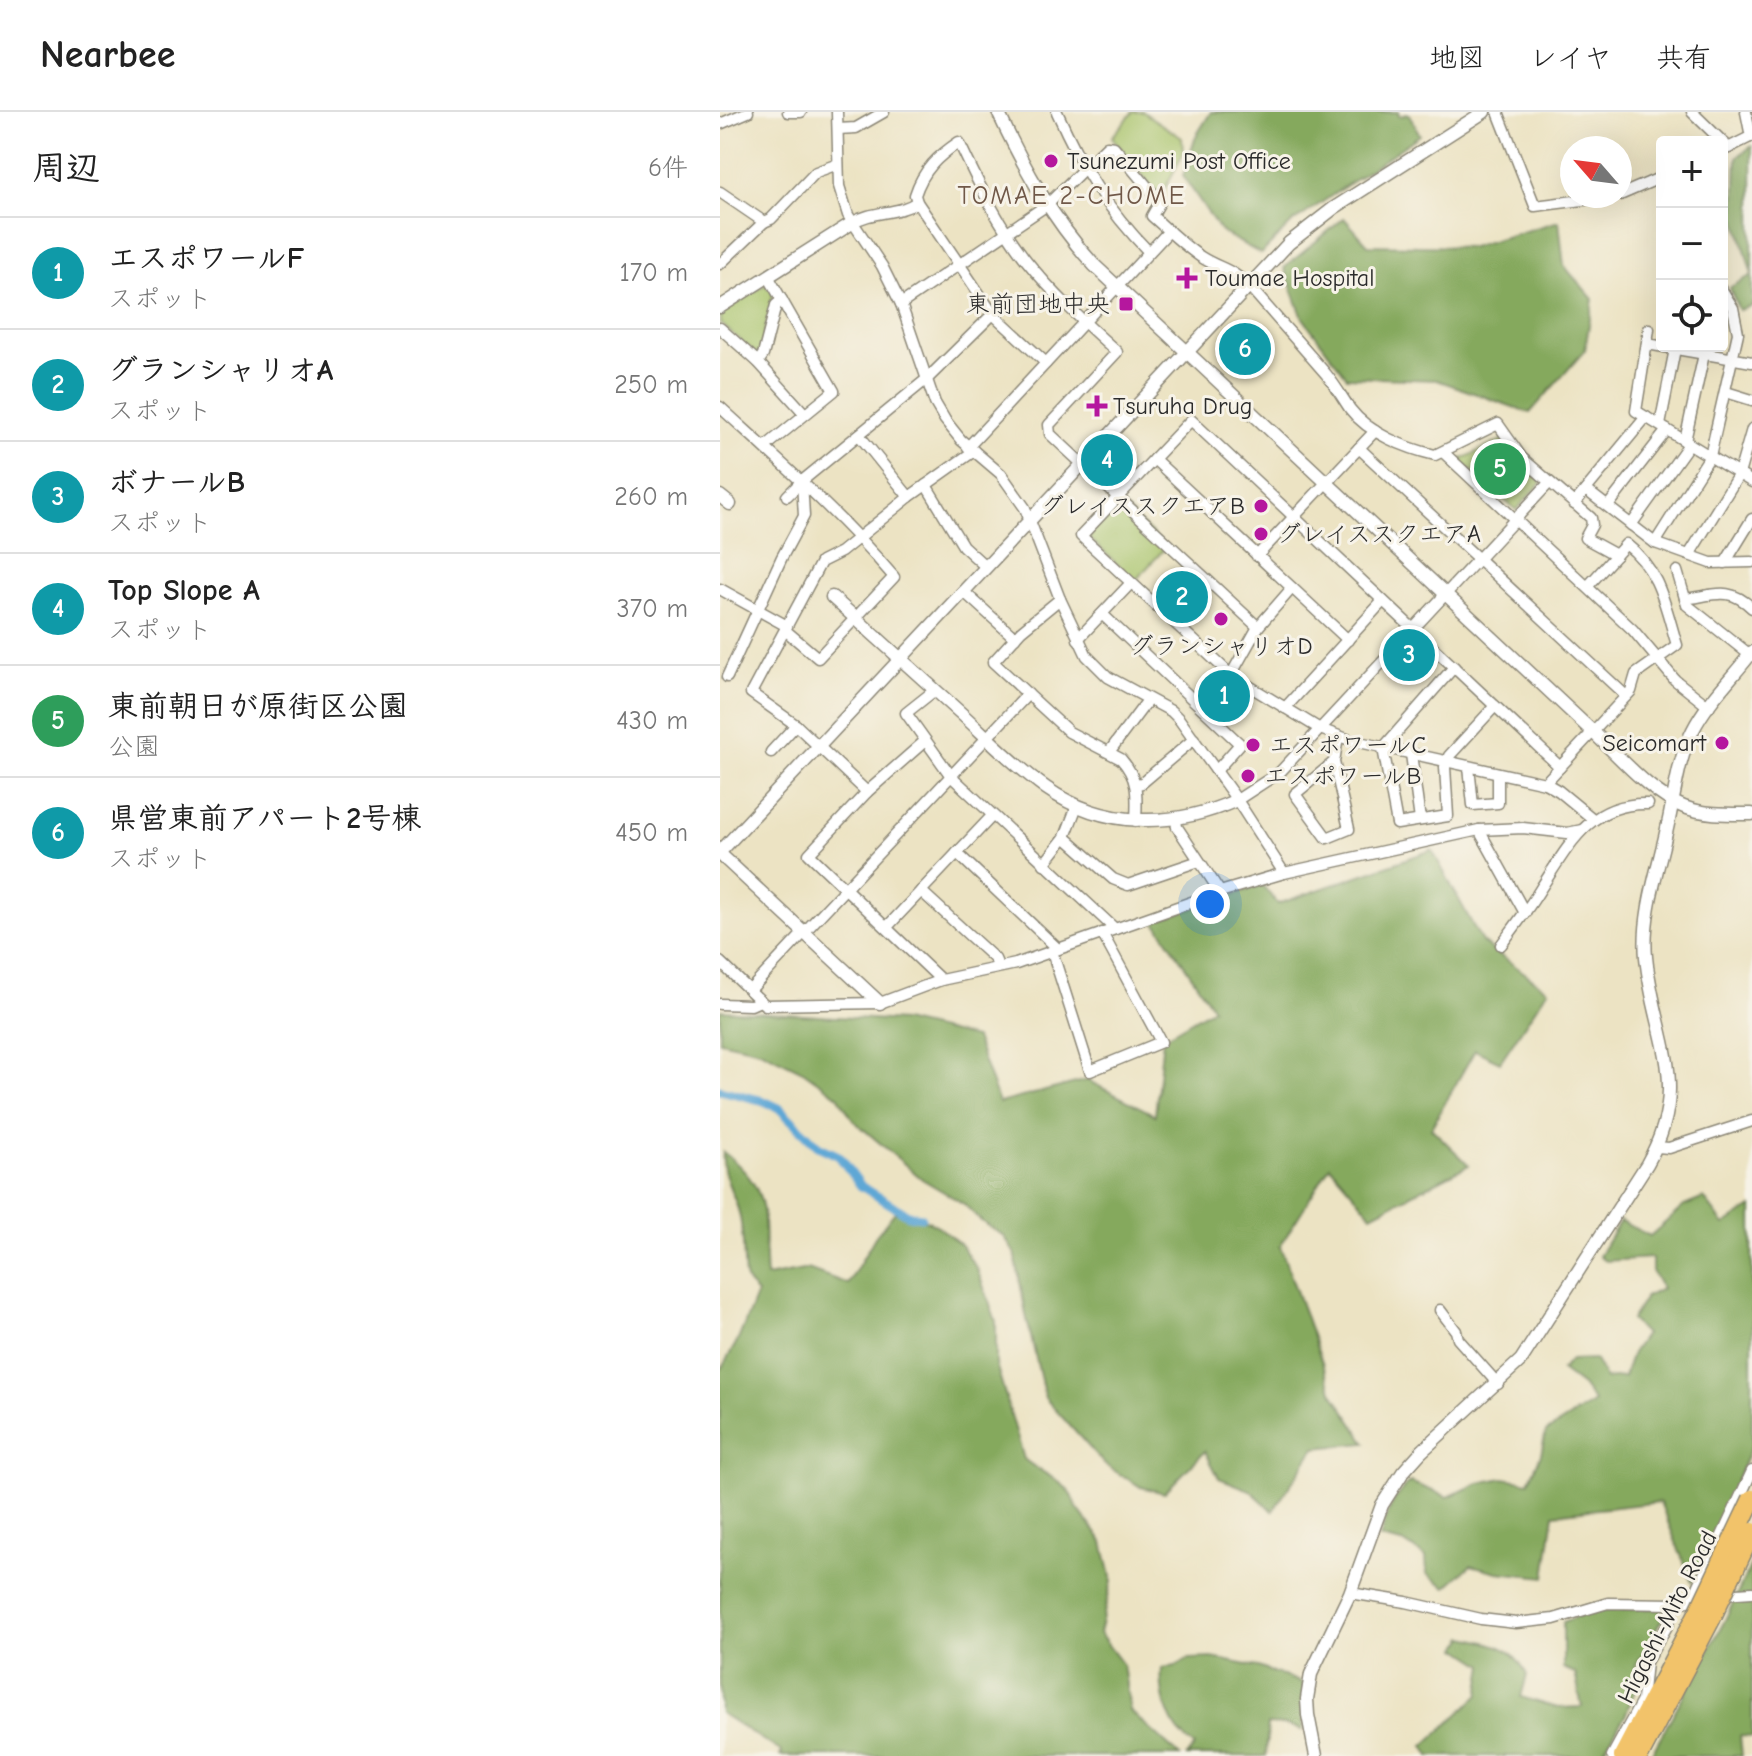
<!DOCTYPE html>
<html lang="ja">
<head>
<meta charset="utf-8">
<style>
	:root { --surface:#fff; --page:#f6f6f6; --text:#222; --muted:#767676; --line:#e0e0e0; --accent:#2563eb }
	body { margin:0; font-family:"Comic Neue","Klee One",sans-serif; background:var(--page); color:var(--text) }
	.controls { position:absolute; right:24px; top:24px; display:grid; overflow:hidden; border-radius:8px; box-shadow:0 8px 32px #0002 }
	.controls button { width:72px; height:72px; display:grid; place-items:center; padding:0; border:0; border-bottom:2px solid var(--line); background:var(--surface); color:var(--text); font:40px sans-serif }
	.compass { position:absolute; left:840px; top:24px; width:72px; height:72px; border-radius:50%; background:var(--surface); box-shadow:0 8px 32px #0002; rotate:298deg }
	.you { position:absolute; left:490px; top:792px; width:28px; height:28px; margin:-20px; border:6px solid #fff; border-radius:50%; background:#1a73e8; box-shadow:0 0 0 12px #1a73e833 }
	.badge { display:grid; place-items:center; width:52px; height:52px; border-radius:50%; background:var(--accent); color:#fff; font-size:26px; font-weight:700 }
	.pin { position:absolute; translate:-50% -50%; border:4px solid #fff; box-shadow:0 2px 8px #0006 }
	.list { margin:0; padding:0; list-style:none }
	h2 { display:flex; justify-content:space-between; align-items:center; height:104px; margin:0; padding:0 32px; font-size:34px }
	h2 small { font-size:26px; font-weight:400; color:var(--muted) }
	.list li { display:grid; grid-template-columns:52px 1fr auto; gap:24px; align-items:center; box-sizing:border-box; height:112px; padding:0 32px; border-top:2px solid var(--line) }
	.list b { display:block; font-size:30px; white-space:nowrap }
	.list p { margin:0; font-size:26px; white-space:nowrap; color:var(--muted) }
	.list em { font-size:26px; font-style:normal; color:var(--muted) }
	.icon { flex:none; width:44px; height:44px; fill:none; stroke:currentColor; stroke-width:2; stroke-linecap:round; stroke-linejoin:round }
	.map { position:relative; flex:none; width:1032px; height:1644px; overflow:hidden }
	header { display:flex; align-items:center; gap:48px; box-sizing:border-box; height:112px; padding:0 40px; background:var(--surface); border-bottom:2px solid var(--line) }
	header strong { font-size:38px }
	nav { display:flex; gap:44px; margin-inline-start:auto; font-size:28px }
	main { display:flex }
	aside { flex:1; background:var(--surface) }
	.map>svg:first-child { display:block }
</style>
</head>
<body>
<header>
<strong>Nearbee</strong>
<nav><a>地図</a><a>レイヤ</a><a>共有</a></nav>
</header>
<main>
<aside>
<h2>周辺<small>6件</small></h2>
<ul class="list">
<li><span class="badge" style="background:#0f9aa8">1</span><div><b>エスポワールF</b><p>スポット</p></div><em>170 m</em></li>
<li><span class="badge" style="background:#0f9aa8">2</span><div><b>グランシャリオA</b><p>スポット</p></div><em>250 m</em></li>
<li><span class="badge" style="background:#0f9aa8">3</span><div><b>ボナールB</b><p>スポット</p></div><em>260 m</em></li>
<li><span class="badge" style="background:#0f9aa8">4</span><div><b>Top Slope A</b><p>スポット</p></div><em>370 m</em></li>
<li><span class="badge" style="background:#2e9e5b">5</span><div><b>東前朝日が原街区公園</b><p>公園</p></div><em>430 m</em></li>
<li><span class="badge" style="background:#0f9aa8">6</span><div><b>県営東前アパート2号棟</b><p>スポット</p></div><em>450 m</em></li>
</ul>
</aside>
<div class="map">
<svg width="1032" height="1644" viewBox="0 0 1032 1644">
	<rect width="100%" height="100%" fill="#f7f3e8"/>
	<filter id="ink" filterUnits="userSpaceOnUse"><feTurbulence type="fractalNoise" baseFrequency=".0125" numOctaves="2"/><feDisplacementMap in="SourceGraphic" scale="16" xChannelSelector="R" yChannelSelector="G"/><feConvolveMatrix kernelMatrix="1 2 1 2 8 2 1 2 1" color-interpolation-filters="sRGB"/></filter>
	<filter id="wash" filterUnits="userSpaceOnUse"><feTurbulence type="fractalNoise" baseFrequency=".006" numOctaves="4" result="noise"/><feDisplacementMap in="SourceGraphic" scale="32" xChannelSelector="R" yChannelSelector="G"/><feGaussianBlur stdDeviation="1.8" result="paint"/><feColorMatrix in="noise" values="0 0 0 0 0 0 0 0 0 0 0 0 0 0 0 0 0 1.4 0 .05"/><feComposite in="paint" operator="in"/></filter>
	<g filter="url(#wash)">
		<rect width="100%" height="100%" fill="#ece3c3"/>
		<g fill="#a7c369" stroke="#69774a" stroke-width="2">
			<polygon points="413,0 423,0 462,26 463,42 442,82 437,82 392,25"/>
			<polygon points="46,172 53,182 40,240 36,242 0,211 0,202"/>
			<polygon points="785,327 820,366 821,371 796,398 740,348"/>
			<polygon points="397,393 402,393 446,435 415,469 369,426 370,421"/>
		</g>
		<g fill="#85a95d" stroke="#586a44" stroke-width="2">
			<polygon points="491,0 678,0 679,4 689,2 700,23 572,111 541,142 501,120 463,64 476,24"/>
			<polygon points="1032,34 1032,194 1019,198 1009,176 1032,163 1015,102 1017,45"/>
			<polygon points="624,106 648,133 751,135 839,109 844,154 873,187 865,238 810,301 717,268 627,265 583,206 564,156"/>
			<polygon points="712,738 762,830 828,878 780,950 755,938 711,1016 749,1053 652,1103 610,1054 560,1134 613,1281 646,1331 595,1336 553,1399 530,1378 499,1366 485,1339 444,1381 421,1375 385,1353 325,1286 306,1203 295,1142 284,1124 261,1109 244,1092 202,1067 134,1009 118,984 83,959 40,938 0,929 0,898 183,909 255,926 279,991 367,968 435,1003 443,926 493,896 435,809 542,773 558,792"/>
			<path d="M3,1040c53,40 38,67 43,125l42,-8 40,15 27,-47 20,-25 33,9 10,5 22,18 17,25 19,52v43l28,95c15,14 49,24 51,46l28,37 9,39 -13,52 24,32 7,46 50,45h-400l2,-4 -62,-39v-342l18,-31 19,-47 -9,-9 -3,-7c-2,-21 -1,-44 -6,-64 -6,-24 -18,-36 -16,-61z"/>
			<path d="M984,1086l20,27 28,-18v238l-60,138 -32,-81 -106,12 -9,63 -48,-5 -26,-7 -25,22 -19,-13 -1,-17 -20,-13 -26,-6c6,-21 12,-42 30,-56l38,15 31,-14 24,-5 26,4 12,-28 5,-22 48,-30 -12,-16 -21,-16 10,-10 23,-1 12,20 18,-2 8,-24 13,-19 -14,-14 14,-23 17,-8 -10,-18v-13l-47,3 -6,-5 21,-35 30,15 34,-30z"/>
			<polygon points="1032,1451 1032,1625 1020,1624 1022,1644 930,1644 1004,1510"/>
			<path d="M941,1496l3,8 -28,49 -1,25 -10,26 -25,40h-170l-6,-10 55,-51 5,-30 -26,-17 7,-11c30,7 48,8 62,38l-6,22 37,11 24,-1 -7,-34 -12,-5v-46l29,-11z"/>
			<path d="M492,1546l46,9 45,16v47l-17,-5 -18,-1 -2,32h-79l8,-10c-26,-17 -36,-48 -33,-78l14,-2 13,-7z"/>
		</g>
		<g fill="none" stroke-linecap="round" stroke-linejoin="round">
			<polyline stroke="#5ea7d5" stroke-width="9" points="0,978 44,989 59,996 98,1034 119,1044 141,1074 188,1103 201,1105"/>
		</g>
	</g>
	<g filter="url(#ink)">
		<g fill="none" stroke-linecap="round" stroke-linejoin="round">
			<defs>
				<g id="minor">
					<polyline points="68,0 81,0"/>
					<polyline points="117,0 119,74 128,103 162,154 181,192 215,291 225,308 241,328 281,362 305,396 340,487 367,544 388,565 451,599 459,607 517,688 564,761"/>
					<path d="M337,0c25,56 49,96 92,140"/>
					<polyline points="778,0 815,94 895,84"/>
					<polyline points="972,0 1009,36"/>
					<polyline points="1026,0 1031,25"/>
					<polyline points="0,12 28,0"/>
					<polyline points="118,17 136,16 164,0"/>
					<polyline points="1002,39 1032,24"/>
					<polyline points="0,80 44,110 0,152"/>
					<polyline points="900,83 942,65"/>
					<polyline points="44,110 51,107 96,60 118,52"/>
					<path d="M132,111c20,-13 46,-8 65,-21"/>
					<path d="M181,192l146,-99 60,-59 7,1 46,55 -8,14c16,14 31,29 49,41 19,12 30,11 48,29 25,29 51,58 77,88 9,11 16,23 24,35 19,25 56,39 85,46l63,-31 24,34 69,60 1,7 -7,13 31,17"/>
					<polyline points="0,216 38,250 85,302"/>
					<polyline points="929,217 916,299 1032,370"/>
					<polyline points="927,232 1032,250"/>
					<polyline points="38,250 43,243 56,193 62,188"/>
					<path d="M326,251l-53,-49 -76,-112 -2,-7c8,-25 23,-39 44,-53 19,41 39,82 67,118 27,34 59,63 91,92l-68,73 1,9 208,193"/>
					<polyline points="1006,280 1032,288"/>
					<path d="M0,295c60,55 121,108 174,170l-76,81 -33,-28"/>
					<polyline points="940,313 955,237"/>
					<polyline points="139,323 189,385"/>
					<polyline points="965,329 984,242"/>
					<polyline points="45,335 114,279 48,164"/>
					<polyline points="248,335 449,119"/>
					<polyline points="639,336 906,584"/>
					<polyline points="723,340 913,518 955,568 989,595"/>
					<polyline points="434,347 628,528"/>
					<polyline points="206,373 243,434 265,454"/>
					<polyline points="866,378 935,431 991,451 1032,450"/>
					<polyline points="67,384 82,369 208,266 273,202"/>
					<polyline points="854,392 926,305"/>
					<polyline points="888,394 947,318"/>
					<polyline points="911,413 969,332"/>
					<polyline points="935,431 990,344 1018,221 1013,196 1002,178"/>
					<polyline points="969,443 1019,362 1032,317"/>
					<polyline points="537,444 655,319"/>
					<polyline points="1005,451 1032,407"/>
					<polyline points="957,459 967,493 1030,543"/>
					<polyline points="0,477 67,514"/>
					<polyline points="243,479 295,526"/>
					<path d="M340,487l-39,32 -28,31 76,70 52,27c18,20 16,37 15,62"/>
					<path d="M965,487c30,-4 44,-13 67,9"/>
					<polyline points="382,502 520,632 496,659"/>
					<polyline points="358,527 411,471"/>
					<polyline points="734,555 663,636 677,712 728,704 725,655 729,644 775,594"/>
					<polyline points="511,563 538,515 572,476"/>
					<polyline points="7,565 62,445 84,404 82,369"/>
					<polyline points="215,578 186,601 231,664 395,817"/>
					<polyline points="565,596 663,489"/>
					<polyline points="205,629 147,680 89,742 221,868"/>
					<polyline points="51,640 76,613"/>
					<polyline points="389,640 428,588"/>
					<polyline points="691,642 700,708"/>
					<polyline points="614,650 629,717 607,726 575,682 614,650 618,625"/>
					<polyline points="749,655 753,693 778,691 778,661"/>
					<polyline points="840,655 471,308 361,424 511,563 600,617 630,628 825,671 839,679 873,707"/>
					<path d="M825,671l86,-92 5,-17 41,-29c-12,-39 -17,-75 -51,-101l-38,42"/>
					<polyline points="417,672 422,671 474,627"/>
					<polyline points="147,680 76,613 31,581 101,450 121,440 189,385 254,339"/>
					<polyline points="517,688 560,660 829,371"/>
					<polyline points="456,708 457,715 500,780"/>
					<polyline points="759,718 805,801"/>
					<polyline points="345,725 393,767 408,773 479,749"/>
					<polyline points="237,741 338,837"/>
					<polyline points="324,752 345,725 357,694"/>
					<polyline points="201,779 275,847 278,854"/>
					<polyline points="167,815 272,704"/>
					<path d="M781,833c14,-19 28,-37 40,-57 28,-43 49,-86 107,-84"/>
					<polyline points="332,839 370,959 441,930 382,821"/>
					<polyline points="0,850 45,893 160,891 221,868 296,852 500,780 564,761 759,718 803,716 847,721 862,718"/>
					<polyline points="30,878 308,582"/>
					<polyline points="0,892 31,893 40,889"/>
					<polyline points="937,1035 949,1036 1032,1009"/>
					<polyline points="720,1198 736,1219 738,1227 778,1272"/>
					<polyline points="630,1481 686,1490 761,1507 796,1511 834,1507 888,1491 954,1492 987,1485"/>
					<polyline points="1003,1482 1032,1480"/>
					<polyline points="973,1486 1032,1359"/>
					<polyline points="892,1644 922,1589 926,1550 949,1511 954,1492"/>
				</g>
				<g id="tertiary">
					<path d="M278,0c26,56 54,107 96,153l499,467c25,23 59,63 91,75 21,8 46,7 68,7"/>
					<polyline points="0,195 132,111"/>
					<polyline points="0,384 10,392"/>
					<path d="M112,485c44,40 88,79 132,119 26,24 52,51 82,72 58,41 128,40 191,12"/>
					<polyline points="0,740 569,131 614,96 764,0"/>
					<polyline points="0,742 160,891"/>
					<path d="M596,1644l-8,-41 -1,-16 4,-25 39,-81 32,-88 21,-33 18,-20 100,-92 126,-196c46,-81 7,-126 -1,-207 -4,-44 13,-90 22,-133 7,-31 10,-65 25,-94 14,-28 40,-53 59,-78"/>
				</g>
				<g id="motorway">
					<polyline points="903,1644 978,1501"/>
					<polyline points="919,1644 991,1507"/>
				</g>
			</defs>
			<use href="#minor" stroke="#8c8777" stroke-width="13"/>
			<use href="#tertiary" stroke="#8c8777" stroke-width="15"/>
			<use href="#motorway" stroke="#8c8777" stroke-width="21"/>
			<use href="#minor" stroke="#fff" stroke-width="10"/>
			<use href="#tertiary" stroke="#fff" stroke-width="12"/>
			<use href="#motorway" stroke="#f2c36a" stroke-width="18"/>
			<defs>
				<g id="motorway-bridge">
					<polyline points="978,1501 1032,1387"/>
					<polyline points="991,1507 1032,1420"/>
				</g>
			</defs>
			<use href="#motorway-bridge" stroke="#8c8777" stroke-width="21" stroke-linecap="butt"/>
			<use href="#motorway-bridge" stroke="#f2c36a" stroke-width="18"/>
		</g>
	</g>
	<g fill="#b5179e" stroke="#f7f3e8" stroke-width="3">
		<circle cx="331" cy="49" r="8"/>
		<path d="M463 154h8v8h8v8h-8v8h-8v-8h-8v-8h8z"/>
		<rect x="398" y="184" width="16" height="16" rx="4"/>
		<path d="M373 282h8v8h8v8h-8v8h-8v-8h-8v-8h8z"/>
		<circle cx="541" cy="394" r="8"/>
		<circle cx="541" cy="422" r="8"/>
		<circle cx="501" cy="507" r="8"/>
		<circle cx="1002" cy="631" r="8"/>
		<circle cx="533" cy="633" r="8"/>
		<circle cx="528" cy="664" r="8"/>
	</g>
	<g text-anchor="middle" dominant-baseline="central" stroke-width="6" stroke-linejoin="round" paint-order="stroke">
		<g font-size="24" fill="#2b2b2b" stroke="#f7f3e8" text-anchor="start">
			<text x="347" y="49">Tsunezumi Post Office</text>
			<text x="485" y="166">Toumae Hospital</text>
			<text x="390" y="192" text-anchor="end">東前団地中央</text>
			<text x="393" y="294">Tsuruha Drug</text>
			<text x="525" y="394" text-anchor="end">グレイススクエアB</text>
			<text x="557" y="422">グレイススクエアA</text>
			<text x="501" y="534" text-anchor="middle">グランシャリオD</text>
			<text x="986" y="631" text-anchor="end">Seicomart</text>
			<text x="549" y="633">エスポワールC</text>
			<text x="544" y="664">エスポワールB</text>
		</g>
		<g font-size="24" fill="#2b2b2b" stroke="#f7f3e8">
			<text transform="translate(947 1505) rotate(-63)">Higashi-Mito Road</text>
		</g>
		<g font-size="26" letter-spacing="2" fill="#705848" stroke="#f7f3e8">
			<text x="352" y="84">TOMAE 2-CHOME</text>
		</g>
	</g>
</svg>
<div class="controls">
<button>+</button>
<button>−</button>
<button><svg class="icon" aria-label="locate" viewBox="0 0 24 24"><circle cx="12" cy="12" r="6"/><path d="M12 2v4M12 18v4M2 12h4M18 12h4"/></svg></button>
</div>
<svg class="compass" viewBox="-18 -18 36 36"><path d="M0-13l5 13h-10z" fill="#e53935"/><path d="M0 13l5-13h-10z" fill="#767676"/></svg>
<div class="you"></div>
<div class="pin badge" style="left:504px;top:584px;background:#0f9aa8">1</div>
<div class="pin badge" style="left:462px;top:485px;background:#0f9aa8">2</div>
<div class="pin badge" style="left:689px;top:543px;background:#0f9aa8">3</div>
<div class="pin badge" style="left:387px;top:348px;background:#0f9aa8">4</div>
<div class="pin badge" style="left:780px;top:357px;background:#2e9e5b">5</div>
<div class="pin badge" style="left:525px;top:237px;background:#0f9aa8">6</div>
</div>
</main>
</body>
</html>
